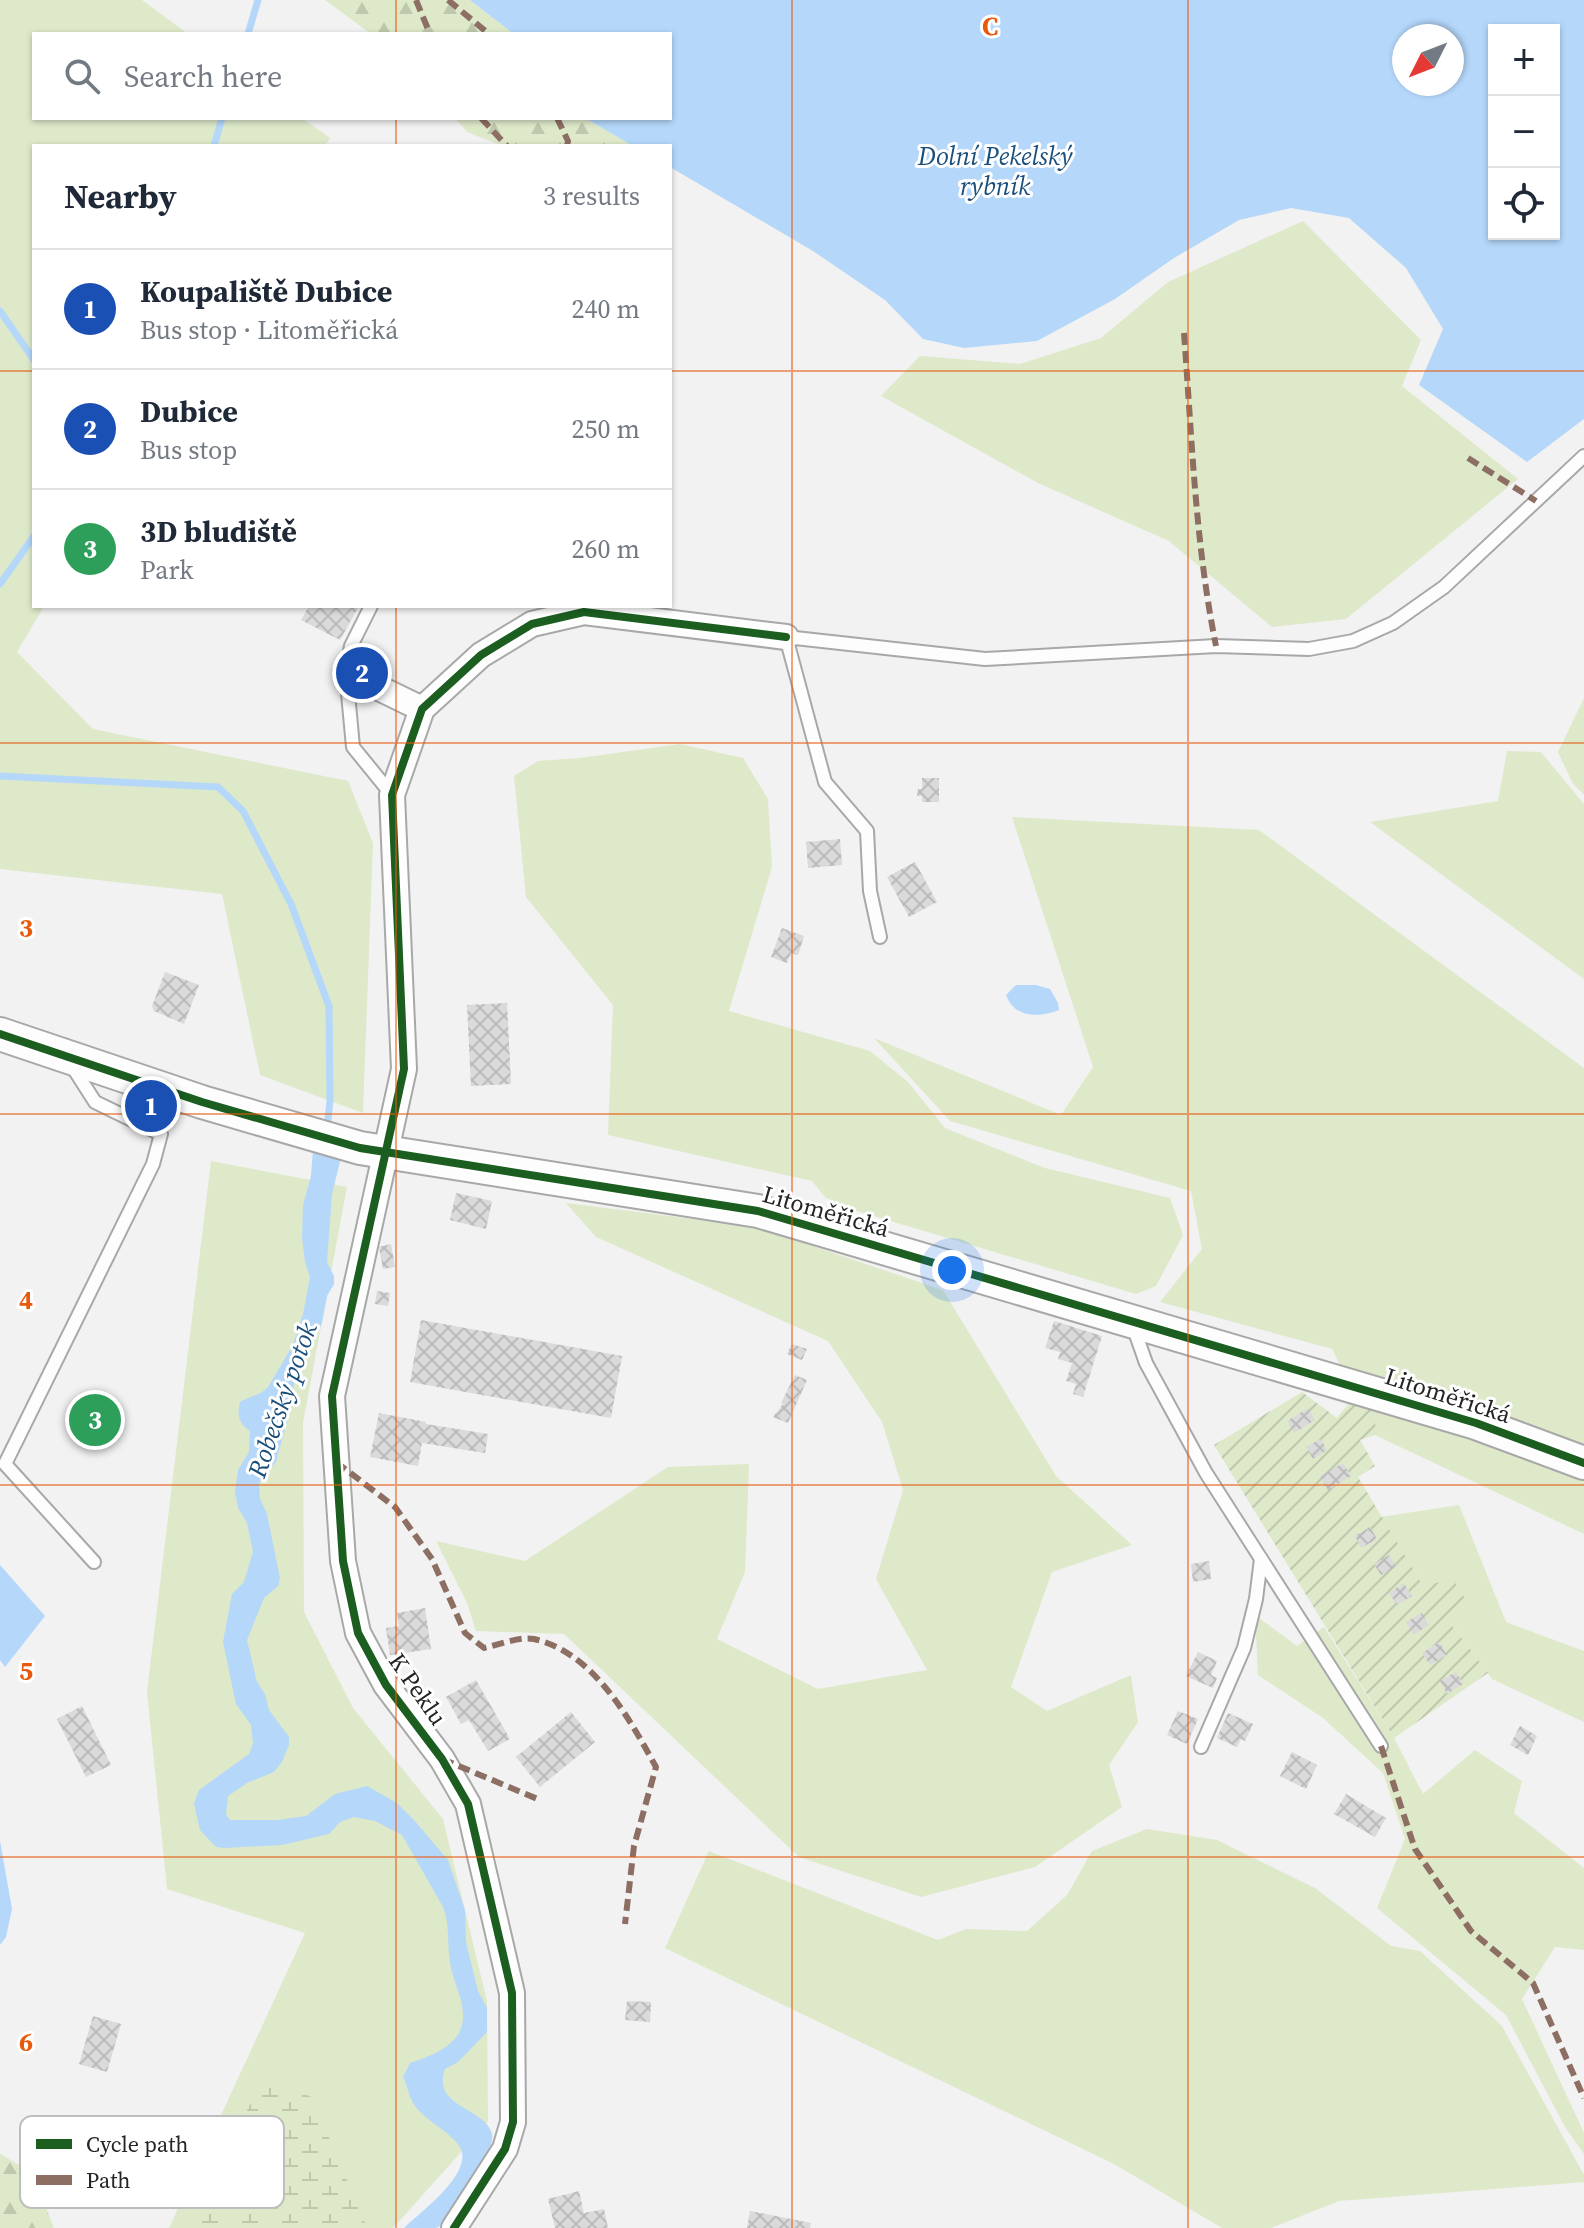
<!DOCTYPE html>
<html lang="en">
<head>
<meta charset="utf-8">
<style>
	:root { --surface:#fff; --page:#f6f6f7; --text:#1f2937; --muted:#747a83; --line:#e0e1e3; --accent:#6b6c6c }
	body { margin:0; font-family:"Source Serif 4",serif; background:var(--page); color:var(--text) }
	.controls { position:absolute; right:24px; top:24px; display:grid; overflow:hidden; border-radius:0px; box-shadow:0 2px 6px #0004 }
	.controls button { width:72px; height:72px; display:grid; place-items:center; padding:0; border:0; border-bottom:2px solid var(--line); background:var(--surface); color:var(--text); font:40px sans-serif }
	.compass { position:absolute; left:1392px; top:24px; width:72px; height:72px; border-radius:50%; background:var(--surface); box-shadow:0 2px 6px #0004; rotate:228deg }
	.you { position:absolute; left:952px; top:1270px; width:28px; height:28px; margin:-20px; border:6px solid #fff; border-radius:50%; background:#1a73e8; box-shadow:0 0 0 12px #1a73e833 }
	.badge { display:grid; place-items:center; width:52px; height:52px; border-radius:50%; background:var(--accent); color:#fff; font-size:26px; font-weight:700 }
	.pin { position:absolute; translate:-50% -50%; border:4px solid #fff; box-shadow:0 2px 8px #0006 }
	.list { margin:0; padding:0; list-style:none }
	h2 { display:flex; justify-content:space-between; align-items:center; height:104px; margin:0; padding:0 32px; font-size:34px }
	h2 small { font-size:26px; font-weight:400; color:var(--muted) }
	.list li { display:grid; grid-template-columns:52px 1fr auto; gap:24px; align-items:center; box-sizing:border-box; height:120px; padding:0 32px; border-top:2px solid var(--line) }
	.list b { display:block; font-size:30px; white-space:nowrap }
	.list p { margin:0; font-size:26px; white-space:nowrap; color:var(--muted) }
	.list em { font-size:26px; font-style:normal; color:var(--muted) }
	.icon { flex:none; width:44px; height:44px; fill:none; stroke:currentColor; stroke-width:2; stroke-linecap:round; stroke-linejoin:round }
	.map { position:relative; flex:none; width:1584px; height:2228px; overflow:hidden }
	.search { position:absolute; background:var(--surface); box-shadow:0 2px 6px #0004; left:32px; top:32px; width:640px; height:88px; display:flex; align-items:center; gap:20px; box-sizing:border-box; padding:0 28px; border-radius:0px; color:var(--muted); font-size:30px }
	.panel { position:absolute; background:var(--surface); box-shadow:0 2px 6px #0004; left:32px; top:144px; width:640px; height:464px; border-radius:0px }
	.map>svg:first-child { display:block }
</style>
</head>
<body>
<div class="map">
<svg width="1584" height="2228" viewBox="0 0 1584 2228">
	<defs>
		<pattern id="forest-firs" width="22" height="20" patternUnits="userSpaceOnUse" patternTransform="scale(2)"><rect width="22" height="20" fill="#dee9ca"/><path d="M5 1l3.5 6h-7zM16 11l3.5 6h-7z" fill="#bec8ad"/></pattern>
		<pattern id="wetland-marsh" width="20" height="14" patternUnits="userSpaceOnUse" patternTransform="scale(2)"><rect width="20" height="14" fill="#dee9ca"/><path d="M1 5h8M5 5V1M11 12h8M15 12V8" fill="none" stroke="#bec8ad"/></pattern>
		<pattern id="garden-furrows" width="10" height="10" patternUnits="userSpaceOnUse" patternTransform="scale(2)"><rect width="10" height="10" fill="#dee9ca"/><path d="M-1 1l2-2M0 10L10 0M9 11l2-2" fill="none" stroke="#bec8ad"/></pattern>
		<pattern id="building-cross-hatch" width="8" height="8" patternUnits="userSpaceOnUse" patternTransform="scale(2)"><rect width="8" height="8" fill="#dadada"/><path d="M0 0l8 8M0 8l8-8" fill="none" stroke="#bbb"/></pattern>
	</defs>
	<rect width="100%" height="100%" fill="#f2f2f2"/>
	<g fill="#dee9ca">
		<polygon points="0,0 142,0 188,34 34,34 34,118 302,118 330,138 325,146 34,146 34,606 44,606 17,652 93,729 348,781 373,843 363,1113 260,1075 222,894 0,869"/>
		<polygon points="1303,221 1421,340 1402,386 1518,479 1346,619 1272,627 1169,541 1038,483 881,396 920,356 1020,364 1101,338 1168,282"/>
		<polygon points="1584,698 1584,795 1573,784 1558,752"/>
		<polygon points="680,744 743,758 768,799 772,867 729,1011 870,1051 908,1082 945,1128 1045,1168 1170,1198 1183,1235 1156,1286 1136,1294 857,1211 826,1198 812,1181 608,1135 613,1005 526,897 514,776 538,761 580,758"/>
		<polygon points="1507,751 1541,752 1584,804 1584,979 1370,822 1498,801"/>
		<polygon points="1012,817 1259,830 1584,1068 1584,1534 1375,1435 1332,1349 1160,1302 1202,1249 1191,1191 950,1121 874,1038 1061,1115 1093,1067"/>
		<polygon points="211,1161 347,1187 303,1423 304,1612 353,1708 443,1819 487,2001 488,2122 393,2228 169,2228 305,1933 167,1889 147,1692"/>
		<polygon points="566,1203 756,1227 943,1290 1056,1476 1132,1545 1052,1572 1011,1687 1047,1711 1131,1675 1138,1722 1109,1765 1122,1807 1035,1867 921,1897 799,1857 564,1634 476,1631 467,1603 436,1541 525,1561 668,1467 749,1464 745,1572 717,1639 818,1689 927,1670 876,1579 903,1490 882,1422 828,1341 596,1237"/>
		<polygon points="1459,1505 1506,1622 1584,1651 1584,1722 1492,1679 1423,1586 1380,1517"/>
		<polygon points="1255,1615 1297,1646 1324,1627 1394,1738 1423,1794 1475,1750 1522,1781 1514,1813 1584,1868 1584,1950 1555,1947 1522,1999 1584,2133 1584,2154 1565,2127 1506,2015 1377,1908 1405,1839 1383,1773 1323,1718 1258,1675"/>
		<polygon points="1147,1829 1217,1840 1315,1888 1391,1946 1420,1951 1502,2026 1584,2175 1584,2182 1339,2201 1271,2228 1222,2228 1114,2164 665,1948 709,1851 938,1940 966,1929 1027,1931 1067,1895 1092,1851"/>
	</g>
	<g fill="url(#forest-firs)">
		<polygon points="325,0 470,0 514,34 371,34"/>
		<polygon points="455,118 585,118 633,146 503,146 467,132"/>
		<polygon points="0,2154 33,2173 54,2228 0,2228"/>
	</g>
	<polygon fill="url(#wetland-marsh)" points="262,2081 312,2097 367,2228 187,2228"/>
	<polygon fill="url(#garden-furrows)" points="1302,1392 1337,1418 1351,1401 1376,1408 1375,1435 1360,1440 1375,1466 1358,1477 1423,1586 1453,1579 1470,1607 1451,1624 1488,1673 1394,1738 1214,1445"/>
	<g fill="#b4d7fa" fill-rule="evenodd">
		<path d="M470,0h1114v419l-57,43 -108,-77 24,-56 -37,-61 -57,-50 -58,-10 -52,12 -65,38 -59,41 -78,42 -73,7 -41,-9 -38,-39 -72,-49 -143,-84v-21h-37l-48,-28h85v-84h-156zM1494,30h60v204h-60zM1452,36v48h-48v-48z"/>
		<path d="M1016,985h20l14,4 8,14 1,7c-20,8 -45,8 -53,-15z"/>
		<path d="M313,1150l28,8 -9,36 -5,68 7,14v8l-7,12 -5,27 -27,55 -8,43 -11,41 -17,21 1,16 7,15 13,64 -2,8 -14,12 -17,42 10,42 8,12 4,16 20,27v8l-7,17 -8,10 -27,11 -19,13 -2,18 4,6h48l28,-4 29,-22 32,-8 30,17 17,17 34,40 17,50 1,32 12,49 9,17v24l-29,30 -13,7c-14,39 40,38 47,65 4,16 -40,89 -56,94 -9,0 -23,0 -32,0 16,-16 75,-58 54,-84 -12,-15 -31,-22 -43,-38 -6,-8 -7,-19 -12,-29l7,-14c21,-7 53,-18 53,-46 1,-18 -11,-37 -13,-55 -3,-19 0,-37 -7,-55l-41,-72 -27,-14 -21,-4 -14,5 -11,12 -47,11 -57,3 -9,-1 -16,-17 -6,-26 5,-14 50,-36 4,-11 -2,-18 -15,-21 -13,-62 9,-48 12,-12 9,-30 -6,-29 -9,-15 -3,-16 3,-22 11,-18 1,-21c-12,-9 -13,-15 -10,-29 9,-6 22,-7 28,-15l25,-42 10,-31 7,-37 -5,-15 -3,-25 1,-32 8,-29z"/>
		<polygon points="0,1565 45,1616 5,1667 0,1660"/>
		<polygon points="0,1841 12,1909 6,1937 0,1945"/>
	</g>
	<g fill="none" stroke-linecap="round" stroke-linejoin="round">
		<g stroke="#b4d7fa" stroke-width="7">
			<polyline points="248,34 258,0"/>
			<polyline points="214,146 222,118"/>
			<polyline points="0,311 34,360"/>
			<polyline points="0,584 34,536"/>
			<polyline points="0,776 218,787 243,811 291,904 329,1006 330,1101 327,1129"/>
		</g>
	</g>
	<g fill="url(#building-cross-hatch)">
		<polygon points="309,606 359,606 340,640 301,620"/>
		<polygon points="922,778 939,778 939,802 922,802 922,796 917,796 918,789 922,789"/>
		<polygon points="840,839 842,865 808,868 806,842"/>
		<polygon points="915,862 937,902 909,917 887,877"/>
		<polygon points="782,928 804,936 798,955 791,953 787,963 771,957"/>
		<polygon points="165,972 199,985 184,1024 154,1011 152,1006"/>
		<polygon points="507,1003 511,1084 471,1086 467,1005"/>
		<polygon points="456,1193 492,1201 486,1229 450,1220"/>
		<polygon points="391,1244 395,1267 383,1269 379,1247"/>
		<polygon points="377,1291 390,1293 388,1306 375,1304"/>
		<polygon points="421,1320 622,1356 611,1418 410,1382"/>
		<polygon points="1054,1321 1102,1336 1083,1397 1073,1394 1076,1384 1066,1381 1072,1363 1058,1359 1060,1352 1045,1348"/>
		<polygon points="792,1344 807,1349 802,1360 787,1354"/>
		<polygon points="795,1375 807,1380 788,1423 773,1417 783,1404 781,1403"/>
		<polygon points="1308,1408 1315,1420 1294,1433 1287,1421"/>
		<polygon points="379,1413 426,1422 426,1424 488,1434 485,1453 422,1443 418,1466 370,1457"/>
		<polygon points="1321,1439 1327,1450 1313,1459 1306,1447"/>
		<polygon points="1343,1463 1351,1476 1328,1490 1320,1476"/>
		<polygon points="1370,1527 1377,1539 1361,1548 1355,1536"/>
		<polygon points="1389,1555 1396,1567 1381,1575 1374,1564"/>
		<polygon points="1209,1561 1211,1579 1193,1582 1191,1564"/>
		<polygon points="1404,1583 1412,1596 1397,1605 1389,1593"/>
		<polygon points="425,1608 431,1649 390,1655 386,1628 399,1626 397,1613"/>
		<polygon points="1422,1613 1429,1625 1413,1635 1406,1622"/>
		<polygon points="1439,1642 1447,1655 1430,1665 1422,1653"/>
		<polygon points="1198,1652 1217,1661 1211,1675 1217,1678 1213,1688 1186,1676"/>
		<polygon points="1456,1672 1463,1684 1447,1694 1440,1681"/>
		<polygon points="476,1680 510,1739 488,1751 469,1720 461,1724 446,1697"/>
		<polygon points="82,1706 111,1765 86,1777 57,1719"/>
		<polygon points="1178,1711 1198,1719 1187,1744 1167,1735"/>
		<polygon points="571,1712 595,1742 540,1787 516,1757"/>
		<polygon points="1228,1713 1253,1724 1245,1741 1241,1739 1237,1747 1217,1738"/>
		<polygon points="1520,1726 1537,1736 1528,1755 1510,1745"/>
		<polygon points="1292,1752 1317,1765 1306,1789 1280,1776"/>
		<polygon points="1346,1794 1386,1818 1375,1837 1334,1814"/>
		<polygon points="627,2001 651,2002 650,2022 625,2020"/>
		<polygon points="93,2016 121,2024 107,2072 79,2064"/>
		<polygon points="579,2191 584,2213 604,2209 608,2228 555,2228 548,2199"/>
		<polygon points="750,2211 811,2223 810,2228 747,2228"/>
	</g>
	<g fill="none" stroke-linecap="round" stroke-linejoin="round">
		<defs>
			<g id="service">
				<polyline points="371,606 351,646 346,672 353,747 392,795"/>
				<polyline points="880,937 870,891 867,831 825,782 786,637 985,659 1216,646 1309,649 1353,641 1393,623 1444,587 1584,456"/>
				<polyline points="72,1066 95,1102 161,1134 153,1164 5,1464 94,1562"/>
				<polyline points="1133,1326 1146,1363 1206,1473 1381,1746"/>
				<polyline points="1201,1747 1244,1648 1256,1599 1261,1559"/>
			</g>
			<g id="minor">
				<polyline points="346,672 422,709"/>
				<polyline points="454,2228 505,2149 513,2122 512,1993 468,1804 442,1759 386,1685 358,1633 343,1561 332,1396 404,1069 392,795 422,709 481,655 532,624 584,612 786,637"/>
			</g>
			<polyline id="tertiary" points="0,1034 202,1102 360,1148 758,1211 1476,1423 1584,1463"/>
		</defs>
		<use href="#service" stroke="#a8a8a8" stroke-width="16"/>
		<use href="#minor" stroke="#a8a8a8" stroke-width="28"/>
		<use href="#tertiary" stroke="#a8a8a8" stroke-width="36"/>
		<use href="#service" stroke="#fdfdfd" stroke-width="12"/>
		<use href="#minor" stroke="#fdfdfd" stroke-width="24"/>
		<use href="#tertiary" stroke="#fdfdfd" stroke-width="32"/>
		<g stroke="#8d6e63" stroke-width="6" stroke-dasharray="12 6" stroke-linecap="butt">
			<polyline points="416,0 430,34"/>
			<polyline points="448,0 489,34"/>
			<polyline points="481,118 507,146"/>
			<polyline points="557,118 568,141 567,146"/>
			<path d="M1184,333c8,105 11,209 32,313"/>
			<polyline points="1468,458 1536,501"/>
			<path d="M336,1462l59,45 37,52 33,74 19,15c14,-3 36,-12 50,-9 60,14 95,79 122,128l-22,79 -9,78"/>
			<polyline points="1381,1746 1415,1849 1471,1931 1533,1983 1584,2098"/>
			<polyline points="442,1759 540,1800"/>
		</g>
		<defs>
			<g id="cycleway">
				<polyline points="0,1034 202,1102 360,1148 758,1211 1476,1423 1584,1463"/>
				<polyline points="454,2228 505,2149 513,2122 512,1993 468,1804 442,1759 386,1685 358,1633 343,1561 332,1396 404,1069 392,795 422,709 481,655 532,624 584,612 786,637"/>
			</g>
		</defs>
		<use href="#cycleway" stroke="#fff" stroke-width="13"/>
		<use href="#cycleway" stroke="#1b5e20" stroke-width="8"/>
	</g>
	<path fill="none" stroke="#e8590c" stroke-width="2" stroke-opacity="0.55" d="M396,0v34M792,0v2228M1188,0v2228M396,118v28M0,371h34M670,371h914M396,606v1622M0,743h1584M0,1114h1584M0,1485h1584M0,1857h1584"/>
	<g text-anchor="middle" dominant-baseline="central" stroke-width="6" stroke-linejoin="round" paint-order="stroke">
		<g font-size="24" fill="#232424" stroke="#fff">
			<text transform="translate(826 1211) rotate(16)">Litoměřická</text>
			<text transform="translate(1448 1395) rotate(18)">Litoměřická</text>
			<text transform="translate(418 1689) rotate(55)">K Peklu</text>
		</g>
		<g font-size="26" font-style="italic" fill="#1a4f7c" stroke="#fff">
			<text x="995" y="156">Dolní Pekelský<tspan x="995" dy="30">rybník</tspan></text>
			<text transform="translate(282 1400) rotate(-71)">Robečský potok</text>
		</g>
	</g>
	<rect x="20" y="2116" width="264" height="92" rx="12" fill="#fff" stroke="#bdbdbd" stroke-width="2"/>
	<rect x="36" y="2139" width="36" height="10" fill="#1b5e20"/>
	<rect x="36" y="2175" width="36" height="10" fill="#8d6e63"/>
	<g font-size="22" fill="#232424">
		<text x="86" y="2152">Cycle path</text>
		<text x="86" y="2188">Path</text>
	</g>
	<g font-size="26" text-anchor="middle" font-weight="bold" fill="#e8590c" stroke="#fff" stroke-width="6" stroke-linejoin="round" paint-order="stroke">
		<text x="990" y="35">C</text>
		<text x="26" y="937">3</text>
		<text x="26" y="1309">4</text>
		<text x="26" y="1680">5</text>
		<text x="26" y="2051">6</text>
	</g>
</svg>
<div class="controls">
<button>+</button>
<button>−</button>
<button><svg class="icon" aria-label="locate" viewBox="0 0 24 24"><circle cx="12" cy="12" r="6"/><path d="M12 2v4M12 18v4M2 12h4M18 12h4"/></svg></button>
</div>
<svg class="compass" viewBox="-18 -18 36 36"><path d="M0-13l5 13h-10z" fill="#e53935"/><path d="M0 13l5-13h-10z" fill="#747a83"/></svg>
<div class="you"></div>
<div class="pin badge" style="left:151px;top:1106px;background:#1a4fb4">1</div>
<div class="pin badge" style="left:362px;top:673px;background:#1a4fb4">2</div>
<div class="pin badge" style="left:95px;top:1420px;background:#2e9e5b">3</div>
<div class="search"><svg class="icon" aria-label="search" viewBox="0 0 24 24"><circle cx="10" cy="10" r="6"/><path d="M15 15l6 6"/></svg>Search here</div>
<section class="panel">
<h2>Nearby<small>3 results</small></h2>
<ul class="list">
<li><span class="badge" style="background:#1a4fb4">1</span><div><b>Koupaliště Dubice</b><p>Bus stop · Litoměřická</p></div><em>240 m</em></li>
<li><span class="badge" style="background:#1a4fb4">2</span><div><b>Dubice</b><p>Bus stop</p></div><em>250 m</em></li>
<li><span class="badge" style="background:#2e9e5b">3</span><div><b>3D bludiště</b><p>Park</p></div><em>260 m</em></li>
</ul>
</section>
</div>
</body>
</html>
